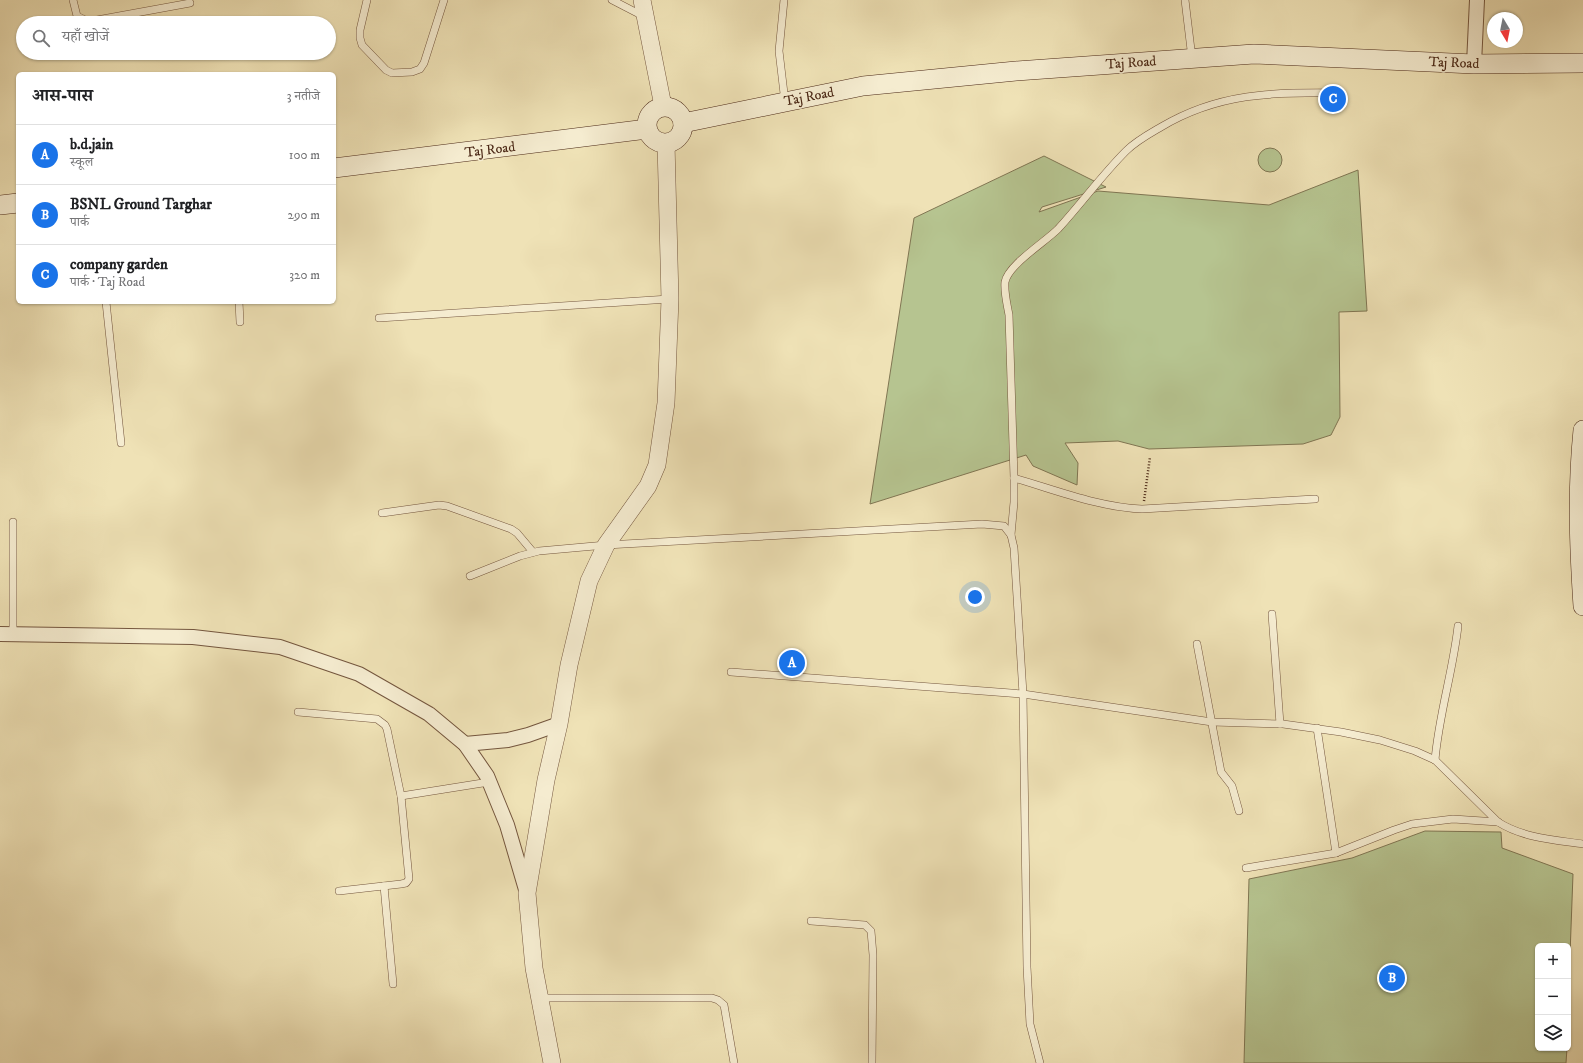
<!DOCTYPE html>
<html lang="hi">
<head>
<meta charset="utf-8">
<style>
	:root { --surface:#fff; --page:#f2f2f2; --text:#202124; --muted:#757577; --line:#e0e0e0; --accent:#1a73e8 }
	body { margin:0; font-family:"IM FELL DW Pica","Noto Serif Devanagari",serif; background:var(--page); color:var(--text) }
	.controls { position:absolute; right:12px; bottom:12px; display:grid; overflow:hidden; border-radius:6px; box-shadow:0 1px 3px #0004 }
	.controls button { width:36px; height:36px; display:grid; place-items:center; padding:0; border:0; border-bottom:1px solid var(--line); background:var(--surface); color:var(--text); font:20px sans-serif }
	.compass { position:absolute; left:1487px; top:12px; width:36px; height:36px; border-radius:50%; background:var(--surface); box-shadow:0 1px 3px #0004; rotate:170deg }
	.you { position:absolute; left:975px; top:597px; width:14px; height:14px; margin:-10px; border:3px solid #fff; border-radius:50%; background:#1a73e8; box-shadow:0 0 0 6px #1a73e833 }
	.badge { display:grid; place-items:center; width:26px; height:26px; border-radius:50%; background:var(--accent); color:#fff; font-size:13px; font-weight:700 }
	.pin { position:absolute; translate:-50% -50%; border:2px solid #fff; box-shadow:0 1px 4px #0006 }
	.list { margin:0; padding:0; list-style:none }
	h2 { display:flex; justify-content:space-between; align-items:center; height:52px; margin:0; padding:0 16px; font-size:17px }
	h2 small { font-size:13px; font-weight:400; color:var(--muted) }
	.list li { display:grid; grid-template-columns:26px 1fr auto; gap:12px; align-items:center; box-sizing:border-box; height:60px; padding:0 16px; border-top:1px solid var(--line) }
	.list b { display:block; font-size:15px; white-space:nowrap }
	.list p { margin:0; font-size:13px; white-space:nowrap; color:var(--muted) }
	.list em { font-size:13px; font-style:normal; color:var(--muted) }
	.icon { flex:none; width:22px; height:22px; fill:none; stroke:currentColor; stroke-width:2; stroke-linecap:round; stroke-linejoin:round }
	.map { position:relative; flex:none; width:1583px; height:1063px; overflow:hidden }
	.search { position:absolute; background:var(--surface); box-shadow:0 1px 3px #0004; left:16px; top:16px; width:320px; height:44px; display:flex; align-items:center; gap:10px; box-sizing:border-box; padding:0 14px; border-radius:22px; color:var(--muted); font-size:15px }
	.panel { position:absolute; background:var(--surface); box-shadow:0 1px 3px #0004; left:16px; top:72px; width:320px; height:232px; border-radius:6px }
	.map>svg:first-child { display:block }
</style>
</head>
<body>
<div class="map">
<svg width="1583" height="1063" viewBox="0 0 1583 1063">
	<rect width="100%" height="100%" fill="#efe2b6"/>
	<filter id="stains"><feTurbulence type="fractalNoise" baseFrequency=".005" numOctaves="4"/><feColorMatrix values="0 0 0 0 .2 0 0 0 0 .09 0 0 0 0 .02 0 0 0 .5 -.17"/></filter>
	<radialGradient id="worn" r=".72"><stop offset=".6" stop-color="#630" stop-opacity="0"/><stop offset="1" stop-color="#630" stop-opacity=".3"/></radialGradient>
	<g fill="#b6c490" stroke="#807653">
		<circle cx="1270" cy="160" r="12"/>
		<polygon points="1044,156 1106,187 1042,207 1039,212 1098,191 1269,205 1358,170 1367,311 1339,312 1340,417 1331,435 1303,444 1149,449 1118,441 1065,443 1078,463 1077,485 1033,466 1026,455 870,504 914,218"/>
		<polygon points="1425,831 1501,832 1502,848 1573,874 1568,1009 1568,946 1538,946 1538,1048 1567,1048 1566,1063 1244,1063 1249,879 1352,858"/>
	</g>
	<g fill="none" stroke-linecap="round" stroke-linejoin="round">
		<defs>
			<g id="service">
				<polyline points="73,0 77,16 85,20 97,20 190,3"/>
				<polyline points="367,0 360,30 360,38 362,45 386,70 392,73 412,72 420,69 424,63 444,0"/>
				<polyline points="612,0 643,16"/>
				<polyline points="784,0 779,51 785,102"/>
				<polyline points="1185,0 1192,58"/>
				<polyline points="106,302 121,443"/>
				<polyline points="239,302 240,322"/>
				<polyline points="379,318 669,299"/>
				<path d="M1014,478c42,12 84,29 128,31l173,-10"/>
				<polyline points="382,513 439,505 447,506 511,529 517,533 533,552"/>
				<path d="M1011,535l3,-33v-24l-5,-163c-2,-11 -5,-23 -4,-33 3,-17 40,-40 53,-53 23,-25 44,-54 68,-78 10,-10 23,-17 35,-24 57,-34 112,-35 176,-34"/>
				<polyline points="470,576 520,556 539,551 606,545 982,524 1004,526 1011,535 1014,548 1023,694 1027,967 1030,1024 1040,1063"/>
				<polyline points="1272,614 1280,724"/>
				<polyline points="13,634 13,522"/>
				<polyline points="1197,644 1221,772 1232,786 1239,811"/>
				<path d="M731,672l292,22 189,28 71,2 58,8 39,8 35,11 20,9 63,62c25,16 57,18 85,22"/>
				<polyline points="298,712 377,719 385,725 387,729 401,796 409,879 406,883 401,884 339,891"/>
				<polyline points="1317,728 1336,853"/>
				<path d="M1435,760c4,-46 18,-89 23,-134"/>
				<polyline points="401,796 489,782"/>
				<polyline points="1246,868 1336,853 1394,830 1412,824 1453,819 1498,822"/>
				<polyline points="384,886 393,984"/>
				<polyline points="811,921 865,925 871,931 873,955 872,1063"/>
				<polyline points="539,998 712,998 718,1000 724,1005 734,1063"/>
			</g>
			<g id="minor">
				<polyline points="1474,64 1477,0"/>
				<polyline points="0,634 193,637 280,647 359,674 429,714 465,744 487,776 507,825 527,893"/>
				<polyline points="465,744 508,740 528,735 559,724"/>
			</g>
			<g id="tertiary">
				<polyline points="642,0 663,106"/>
				<polyline points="552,1063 534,968 527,893 546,780 559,724 569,665 589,581 606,545 648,486 657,465 666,403 670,299 666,143"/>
			</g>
			<g id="secondary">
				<circle cx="665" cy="125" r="18"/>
				<polyline points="683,123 863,86 1016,71 1254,54 1474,64 1583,63"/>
				<polyline points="334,168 647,129"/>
				<polyline points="0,205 18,203"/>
				<path d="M1583,430c-6,59 -4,116 0,176"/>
			</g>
		</defs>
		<use href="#service" stroke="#74563e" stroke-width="8"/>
		<use href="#minor" stroke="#74563e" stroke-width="16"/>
		<use href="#tertiary" stroke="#74563e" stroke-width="18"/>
		<use href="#secondary" stroke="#4b2816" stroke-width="20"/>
		<polyline stroke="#4b2816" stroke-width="2.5" stroke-dasharray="1 2" stroke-linecap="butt" points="1144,501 1150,457"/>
		<use href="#service" stroke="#f5ecd0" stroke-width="7"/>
		<use href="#minor" stroke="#f5ecd0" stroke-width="14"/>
		<use href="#tertiary" stroke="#f5ecd0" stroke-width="17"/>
		<use href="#secondary" stroke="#f5ecd0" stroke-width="19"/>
	</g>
	<g text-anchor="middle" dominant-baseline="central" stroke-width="3" stroke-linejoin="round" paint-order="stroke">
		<g font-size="14" fill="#4b2816" stroke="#f5ecd0">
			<text transform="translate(1131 63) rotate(-4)">Taj Road</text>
			<text transform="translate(1454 63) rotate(2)">Taj Road</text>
			<text transform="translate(809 97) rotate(-11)">Taj Road</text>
			<text transform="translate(490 150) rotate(-7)">Taj Road</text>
		</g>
	</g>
	<rect width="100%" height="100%" filter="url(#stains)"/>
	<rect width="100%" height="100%" fill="url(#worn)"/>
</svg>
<div class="controls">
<button>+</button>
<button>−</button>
<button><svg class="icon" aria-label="layers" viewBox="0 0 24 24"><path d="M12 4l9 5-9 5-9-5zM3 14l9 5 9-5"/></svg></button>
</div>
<svg class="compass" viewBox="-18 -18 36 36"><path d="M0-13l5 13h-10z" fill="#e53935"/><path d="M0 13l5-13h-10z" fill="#757577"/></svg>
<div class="you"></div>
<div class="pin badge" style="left:792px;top:663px">A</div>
<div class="pin badge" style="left:1392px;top:978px">B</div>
<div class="pin badge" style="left:1333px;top:99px">C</div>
<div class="search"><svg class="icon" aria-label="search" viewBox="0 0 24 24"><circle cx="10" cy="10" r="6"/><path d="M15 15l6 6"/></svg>यहाँ खोजें</div>
<section class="panel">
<h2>आस-पास<small>3 नतीजे</small></h2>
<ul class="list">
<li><span class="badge">A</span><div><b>b.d.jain</b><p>स्कूल</p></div><em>100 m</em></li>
<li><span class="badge">B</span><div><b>BSNL Ground Targhar</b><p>पार्क</p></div><em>290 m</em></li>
<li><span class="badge">C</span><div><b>company garden</b><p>पार्क · Taj Road</p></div><em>320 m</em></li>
</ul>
</section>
</div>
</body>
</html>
